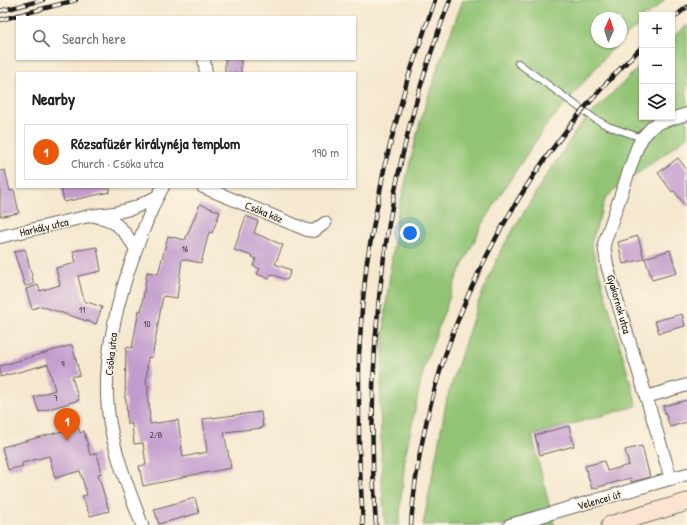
<!DOCTYPE html>
<html lang="en">
<head>
<meta charset="utf-8">
<style>
	:root { --surface:#fff; --page:#f6f6f6; --text:#222; --muted:#767676; --line:#e0e0e0; --accent:#ea580c }
	body { margin:0; font-family:"Patrick Hand",sans-serif; background:var(--page); color:var(--text) }
	.controls { position:absolute; right:12px; top:12px; display:grid; overflow:hidden; border-radius:0px; box-shadow:0 1px 3px #0004 }
	.controls button { width:36px; height:36px; display:grid; place-items:center; padding:0; border:0; border-bottom:1px solid var(--line); background:var(--surface); color:var(--text); font:20px sans-serif }
	.compass { position:absolute; left:591px; top:12px; width:36px; height:36px; border-radius:50%; background:var(--surface); box-shadow:0 1px 3px #0004; rotate:3deg }
	.you { position:absolute; left:410px; top:233px; width:14px; height:14px; margin:-10px; border:3px solid #fff; border-radius:50%; background:#1a73e8; box-shadow:0 0 0 6px #1a73e833 }
	.badge { display:grid; place-items:center; width:26px; height:26px; border-radius:50%; background:var(--accent); color:#fff; font-size:13px; font-weight:700 }
	.pin { position:absolute; translate:-50% -33px; filter:drop-shadow(0 1px 2px #0008) }
	.pin::after { content:''; position:absolute; top:21px; width:14px; height:12px; background:inherit; clip-path:polygon(0 0,100% 0,50% 100%) }
	.list { margin:0; padding:0; list-style:none }
	h2 { display:flex; justify-content:space-between; align-items:center; height:52px; margin:0; padding:0 16px; font-size:17px }
	h2 small { font-size:13px; font-weight:400; color:var(--muted) }
	.list li { display:grid; grid-template-columns:26px 1fr auto; gap:12px; align-items:center; box-sizing:border-box; height:56px; margin:0 8px 8px; padding:0 8px; border:1px solid var(--line); border-radius:0px }
	.list b { display:block; font-size:15px; white-space:nowrap }
	.list p { margin:0; font-size:13px; white-space:nowrap; color:var(--muted) }
	.list em { font-size:13px; font-style:normal; color:var(--muted) }
	.icon { flex:none; width:22px; height:22px; fill:none; stroke:currentColor; stroke-width:2; stroke-linecap:round; stroke-linejoin:round }
	.map { position:relative; flex:none; width:687px; height:525px; overflow:hidden }
	.search { position:absolute; background:var(--surface); box-shadow:0 1px 3px #0004; left:16px; top:16px; width:340px; height:44px; display:flex; align-items:center; gap:10px; box-sizing:border-box; padding:0 14px; border-radius:0px; color:var(--muted); font-size:15px }
	.panel { position:absolute; background:var(--surface); box-shadow:0 1px 3px #0004; left:16px; top:72px; width:340px; height:116px; border-radius:0px }
	.map>svg:first-child { display:block }
</style>
</head>
<body>
<div class="map">
<svg width="687" height="525" viewBox="0 0 687 525">
	<rect width="100%" height="100%" fill="#fcf5e5"/>
	<filter id="ink" filterUnits="userSpaceOnUse"><feTurbulence type="fractalNoise" baseFrequency=".025" numOctaves="2"/><feDisplacementMap in="SourceGraphic" scale="8" xChannelSelector="R" yChannelSelector="G"/><feConvolveMatrix kernelMatrix="1 2 1 2 8 2 1 2 1" color-interpolation-filters="sRGB"/></filter>
	<filter id="wash" filterUnits="userSpaceOnUse"><feTurbulence type="fractalNoise" baseFrequency=".012" numOctaves="4" result="noise"/><feDisplacementMap in="SourceGraphic" scale="16" xChannelSelector="R" yChannelSelector="G"/><feGaussianBlur stdDeviation="0.9" result="paint"/><feColorMatrix in="noise" values="0 0 0 0 0 0 0 0 0 0 0 0 0 0 0 0 0 1.4 0 .05"/><feComposite in="paint" operator="in"/></filter>
	<g filter="url(#wash)">
		<rect width="100%" height="100%" fill="#f6e8cf"/>
		<g fill="#93c474" stroke="#587048">
			<polygon points="463,0 665,0 648,15 642,15 642,21 621,41 621,18 597,18 597,42 620,42 605,57 543,130 500,195 480,229 457,277 424,367 405,457 399,525 385,525 382,487 380,402 385,315 397,216 420,122 437,70"/>
			<polygon points="687,25 687,137 606,197 591,244 637,406 532,435 554,525 423,525 447,398 478,303 501,250 544,179 581,124 642,64 642,117 672,117 672,38"/>
		</g>
		<g id="blocks">
			<g fill="#c29cce">
				<rect x="225" y="59" width="16" height="14"/>
				<polygon points="678,158 687,170 687,208 674,191 672,192 658,173"/>
				<polygon points="5,170 10,191 14,190 19,213 3,216 0,216 0,171"/>
				<polygon points="61,187 110,187 110,192 64,202"/>
				<polygon points="200,204 220,212 212,233 209,232 201,263 182,259 177,298 163,296 152,358 148,357 146,385 148,385 148,404 149,404 150,424 178,420 183,457 207,452 203,419 261,412 263,428 224,432 231,468 182,477 182,478 143,486 139,466 146,465 143,443 134,444 132,424 127,424 126,399 125,399 126,347 132,348 139,310 141,311 147,272 158,274 168,236 185,240"/>
				<polygon points="246,216 258,221 254,233 283,245 275,264 291,270 287,280 271,274 269,279 257,274 260,269 253,266 256,259 252,257 253,256 234,250"/>
				<polygon points="638,236 644,259 623,264 618,242"/>
				<polygon points="97,247 101,271 78,276 84,301 102,307 96,324 41,306 32,309 26,289 38,285 40,291 60,285 56,268 76,263 73,251"/>
				<polygon points="25,249 34,284 25,286 14,252"/>
				<polygon points="670,250 677,273 652,280 645,258"/>
				<polygon points="682,314 685,326 659,333 655,321"/>
				<polygon points="72,345 80,375 72,377 79,400 39,412 34,397 55,390 48,364 0,377 0,366"/>
				<polygon points="687,400 687,422 670,427 663,406"/>
				<polygon points="569,426 574,446 540,455 535,435"/>
				<polygon points="78,427 80,433 84,431 90,455 97,453 102,473 98,474 109,511 90,516 82,496 87,495 80,471 55,478 49,456 22,463 23,466 8,470 2,447"/>
				<polygon points="642,446 650,477 631,482 630,478 592,489 585,466 604,461 607,471 629,465 625,450"/>
				<polygon points="195,498 199,513 159,524 154,509"/>
			</g>
		</g>
	</g>
	<g filter="url(#ink)">
		<use href="#blocks" fill-opacity="0" stroke="#68635b" stroke-width="1"/>
		<g fill="none" stroke-linecap="round" stroke-linejoin="round">
			<defs>
				<polyline id="service" points="518,63 595,119 608,126 642,138"/>
				<g id="minor">
					<polyline points="204,59 206,73"/>
					<polyline points="203,187 307,230 314,231 325,223"/>
					<path d="M98,217c19,2 29,18 38,32"/>
					<polyline points="0,237 89,216 114,213 134,208 158,196"/>
					<polyline points="646,397 687,385"/>
					<polyline points="671,479 614,290 607,265 604,244 637,148 642,138 653,126 661,122 687,114"/>
					<path d="M142,525c-12,-33 -26,-67 -32,-101 -11,-62 10,-136 33,-193 6,-15 11,-30 20,-44"/>
					<polyline points="510,525 687,474"/>
				</g>
				<polyline id="secondary" points="610,525 687,502"/>
			</defs>
			<use href="#service" stroke="#68635b" stroke-width="8"/>
			<use href="#minor" stroke="#68635b" stroke-width="14"/>
			<use href="#secondary" stroke="#68635b" stroke-width="19"/>
			<use href="#service" stroke="#fff" stroke-width="6"/>
			<use href="#minor" stroke="#fff" stroke-width="12"/>
			<use href="#secondary" stroke="#fde4d1" stroke-width="17"/>
			<defs>
				<g id="rail">
					<polyline points="0,11 43,0"/>
					<polyline points="672,19 687,7"/>
					<polyline points="0,20 76,0"/>
					<polyline points="363,525 359,451 359,355 362,309 367,261 385,164 407,81 435,0"/>
					<path d="M376,525c-13,-178 9,-358 74,-525"/>
					<path d="M411,525c13,-182 100,-353 231,-478"/>
				</g>
			</defs>
			<use href="#rail" stroke="#1c1c1c" stroke-width="4.5"/>
			<use href="#rail" stroke="#fcf5e5" stroke-width="3" stroke-dasharray="9" stroke-linecap="butt"/>
		</g>
	</g>
	<g text-anchor="middle" dominant-baseline="central" stroke-width="3" stroke-linejoin="round" paint-order="stroke">
		<g font-size="9" fill="#463c48">
			<text x="185" y="249">16</text>
			<text x="82" y="310">11</text>
			<text x="147" y="324">10</text>
			<text x="63" y="364">9</text>
			<text x="56" y="398">7</text>
			<text x="156" y="435">2/B</text>
		</g>
		<g font-size="11" fill="#1c1c1c" stroke="#fcf5e5">
			<text transform="translate(264 212) rotate(22)">Csóka köz</text>
			<text transform="translate(44 227) rotate(-13)">Harkály utca</text>
			<text transform="translate(619 304) rotate(74)">Gyakornok utca</text>
			<text transform="translate(111 354) rotate(-84)">Csóka utca</text>
			<text transform="translate(599 500) rotate(-16)">Velencei út</text>
		</g>
	</g>
</svg>
<div class="controls">
<button>+</button>
<button>−</button>
<button><svg class="icon" aria-label="layers" viewBox="0 0 24 24"><path d="M12 4l9 5-9 5-9-5zM3 14l9 5 9-5"/></svg></button>
</div>
<svg class="compass" viewBox="-18 -18 36 36"><path d="M0-13l5 13h-10z" fill="#e53935"/><path d="M0 13l5-13h-10z" fill="#767676"/></svg>
<div class="you"></div>
<div class="pin badge" style="left:67px;top:441px">1</div>
<div class="search"><svg class="icon" aria-label="search" viewBox="0 0 24 24"><circle cx="10" cy="10" r="6"/><path d="M15 15l6 6"/></svg>Search here</div>
<section class="panel">
<h2>Nearby<small></small></h2>
<ul class="list">
<li><span class="badge">1</span><div><b>Rózsafüzér királynéja templom</b><p>Church · Csóka utca</p></div><em>190 m</em></li>
</ul>
</section>
</div>
</body>
</html>
